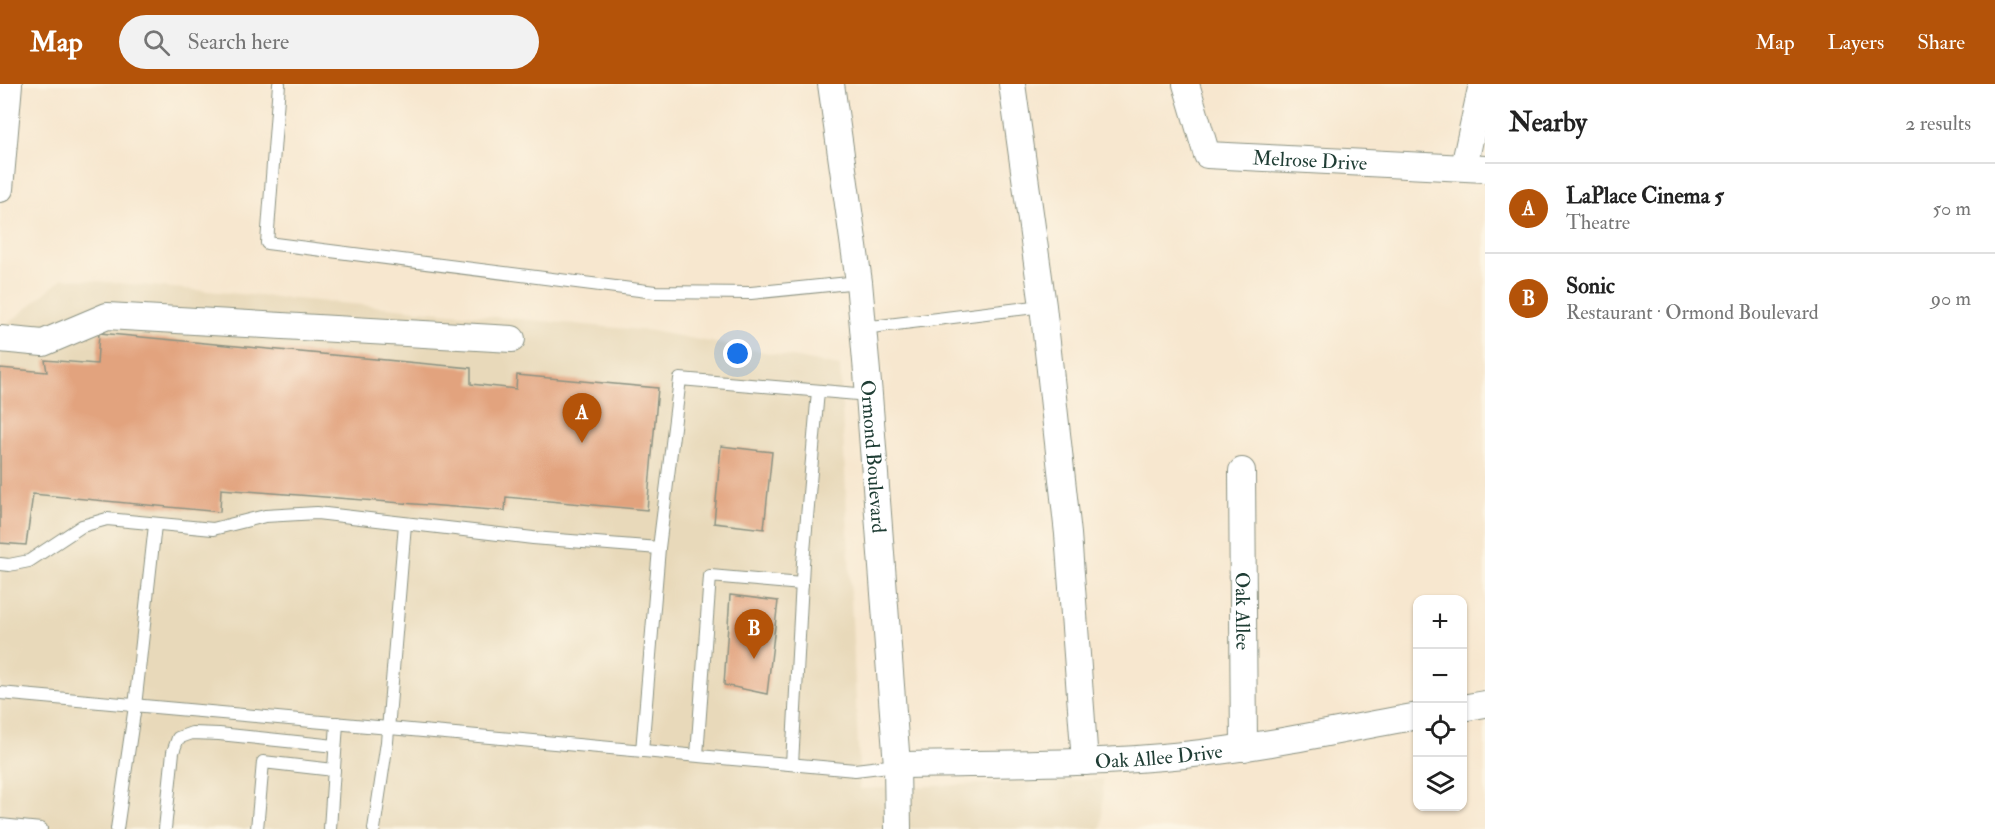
<!DOCTYPE html>
<html lang="en">
<head>
<meta charset="utf-8">
<style>
	:root { --surface:#fff; --page:#f2f2f2; --text:#222; --muted:#767676; --line:#e0e0e0; --accent:#b45309 }
	body { margin:0; font-family:"IM FELL Double Pica",serif; background:var(--page); color:var(--text) }
	.controls { position:absolute; right:18px; bottom:18px; display:grid; overflow:hidden; border-radius:12px; box-shadow:0 2px 4px #0004 }
	.controls button { width:54px; height:54px; display:grid; place-items:center; padding:0; border:0; border-bottom:2px solid var(--line); background:var(--surface); color:var(--text); font:30px sans-serif }
	.you { position:absolute; left:738px; top:270px; width:21px; height:21px; margin:-15px; border:4px solid #fff; border-radius:50%; background:#1a73e8; box-shadow:0 0 0 9px #1a73e833 }
	.badge { display:grid; place-items:center; width:39px; height:39px; border-radius:50%; background:var(--accent); color:#fff; font-size:20px; font-weight:700 }
	.pin { position:absolute; translate:-50% -50px; filter:drop-shadow(0 2px 3px #0008) }
	.pin::after { content:''; position:absolute; top:32px; width:21px; height:18px; background:inherit; clip-path:polygon(0 0,100% 0,50% 100%) }
	.list { margin:0; padding:0; list-style:none }
	h2 { display:flex; justify-content:space-between; align-items:center; height:78px; margin:0; padding:0 24px; font-size:26px }
	h2 small { font-size:20px; font-weight:400; color:var(--muted) }
	.list li { display:grid; grid-template-columns:39px 1fr auto; gap:18px; align-items:center; box-sizing:border-box; height:90px; padding:0 24px; border-top:2px solid var(--line) }
	.list b { display:block; font-size:22px; white-space:nowrap }
	.list p { margin:0; font-size:20px; white-space:nowrap; color:var(--muted) }
	.list em { font-size:20px; font-style:normal; color:var(--muted) }
	.icon { flex:none; width:33px; height:33px; fill:none; stroke:currentColor; stroke-width:2; stroke-linecap:round; stroke-linejoin:round }
	.map { position:relative; flex:none; width:1485px; height:745px; overflow:hidden }
	header { display:flex; align-items:center; gap:36px; box-sizing:border-box; height:84px; padding:0 30px; background:var(--accent); color:#fff }
	header strong { font-size:28px }
	nav { display:flex; gap:33px; margin-inline-start:auto; font-size:21px }
	.search { width:420px; height:54px; background:var(--page); display:flex; align-items:center; gap:15px; box-sizing:border-box; padding:0 21px; border-radius:33px; color:var(--muted); font-size:22px }
	main { display:flex }
	aside { flex:1; background:var(--surface) }
	.map>svg:first-child { display:block }
</style>
</head>
<body>
<header>
<strong>Map</strong>
<div class="search"><svg class="icon" aria-label="search" viewBox="0 0 24 24"><circle cx="10" cy="10" r="6"/><path d="M15 15l6 6"/></svg>Search here</div>
<nav><a>Map</a><a>Layers</a><a>Share</a></nav>
</header>
<main>
<div class="map">
<svg width="1485" height="745" viewBox="0 0 1485 745">
	<rect width="100%" height="100%" fill="#fcf5e5"/>
	<filter id="ink" filterUnits="userSpaceOnUse"><feTurbulence type="fractalNoise" baseFrequency=".0167" numOctaves="2"/><feDisplacementMap in="SourceGraphic" scale="12" xChannelSelector="R" yChannelSelector="G"/><feConvolveMatrix kernelMatrix="1 2 1 2 8 2 1 2 1" color-interpolation-filters="sRGB"/></filter>
	<filter id="wash" filterUnits="userSpaceOnUse"><feTurbulence type="fractalNoise" baseFrequency=".008" numOctaves="4" result="noise"/><feDisplacementMap in="SourceGraphic" scale="24" xChannelSelector="R" yChannelSelector="G"/><feGaussianBlur stdDeviation="1.35" result="paint"/><feColorMatrix in="noise" values="0 0 0 0 0 0 0 0 0 0 0 0 0 0 0 0 0 1.4 0 .05"/><feComposite in="paint" operator="in"/></filter>
	<g filter="url(#wash)">
		<rect width="100%" height="100%" fill="#f7e7cf"/>
		<polygon fill="#e8d9ba" points="63,194 651,247 840,282 860,705 1103,695 1102,745 0,745 0,240 8,240"/>
		<g id="blocks">
			<g fill="#e2a37e">
				<polygon points="99,249 471,284 471,300 516,305 517,291 658,304 647,426 506,413 505,427 221,405 220,428 33,410 26,461 0,459 0,284 47,288 45,276 97,280"/>
				<polygon points="721,362 772,368 764,445 714,439"/>
				<polygon points="730,511 778,517 767,610 724,601"/>
			</g>
		</g>
	</g>
	<g filter="url(#ink)">
		<use href="#blocks" fill-opacity="0" stroke="#8b9282" stroke-width="1.5"/>
		<g fill="none" stroke-linecap="round" stroke-linejoin="round">
			<defs>
				<g id="service">
					<polyline points="279,0 267,159 655,208 751,209 859,198"/>
					<polyline points="863,244 1043,222"/>
					<polyline points="0,480 9,481 29,477 82,442 107,435 213,445 265,432 317,429 533,454 659,464 680,295 869,311"/>
					<polyline points="0,609 855,686 897,681"/>
					<polyline points="642,667 659,464"/>
					<polyline points="697,671 710,492 802,500"/>
					<polyline points="792,680 803,479 818,307"/>
					<polyline points="0,741 41,745"/>
					<polyline points="117,745 135,622 155,441"/>
					<polyline points="165,745 173,668 178,654 192,649 219,650 335,662"/>
					<polyline points="257,745 263,678 334,686"/>
					<polyline points="330,745 337,639"/>
					<polyline points="374,745 387,658 405,440"/>
				</g>
				<g id="minor">
					<path id="s1" d="M831,0l28,198 10,113 28,370 1,64"/>
					<polyline points="1012,0 1043,222 1068,450 1085,678"/>
					<path id="s2" d="M1186,0l21,71 278,14"/>
					<polyline points="1464,83 1482,0"/>
					<polyline points="0,105 9,0"/>
					<polyline points="0,255 43,259 107,232 512,255"/>
					<path id="s3" d="M1242,387l2,277"/>
					<polyline points="1462,624 1485,620"/>
					<path id="s4" d="M897,681c96,-2 192,0 287,-10 79,-8 156,-25 234,-39"/>
				</g>
			</defs>
			<use href="#service" stroke="#8b9282" stroke-width="14"/>
			<use href="#minor" stroke="#8b9282" stroke-width="28"/>
			<use href="#service" stroke="#fff" stroke-width="12"/>
			<use href="#minor" stroke="#fff" stroke-width="26"/>
		</g>
	</g>
	<g text-anchor="middle" dominant-baseline="central" stroke-width="4.5" stroke-linejoin="round" paint-order="stroke">
		<g font-size="20" fill="#1f3d34" stroke="#fcf5e5">
			<text stroke="none"><textPath href="#s2" startOffset="177">Melrose Drive</textPath></text>
			<text stroke="none"><textPath href="#s1" startOffset="375">Ormond Boulevard</textPath></text>
			<text stroke="none"><textPath href="#s3" startOffset="140">Oak Allee</textPath></text>
			<text stroke="none"><textPath href="#s4" startOffset="262">Oak Allee Drive</textPath></text>
		</g>
	</g>
</svg>
<div class="controls">
<button>+</button>
<button>−</button>
<button><svg class="icon" aria-label="locate" viewBox="0 0 24 24"><circle cx="12" cy="12" r="6"/><path d="M12 2v4M12 18v4M2 12h4M18 12h4"/></svg></button>
<button><svg class="icon" aria-label="layers" viewBox="0 0 24 24"><path d="M12 4l9 5-9 5-9-5zM3 14l9 5 9-5"/></svg></button>
</div>
<div class="you"></div>
<div class="pin badge" style="left:582px;top:359px">A</div>
<div class="pin badge" style="left:754px;top:575px">B</div>
</div>
<aside>
<h2>Nearby<small>2 results</small></h2>
<ul class="list">
<li><span class="badge">A</span><div><b>LaPlace Cinema 5</b><p>Theatre</p></div><em>50 m</em></li>
<li><span class="badge">B</span><div><b>Sonic</b><p>Restaurant · Ormond Boulevard</p></div><em>90 m</em></li>
</ul>
</aside>
</main>
</body>
</html>
